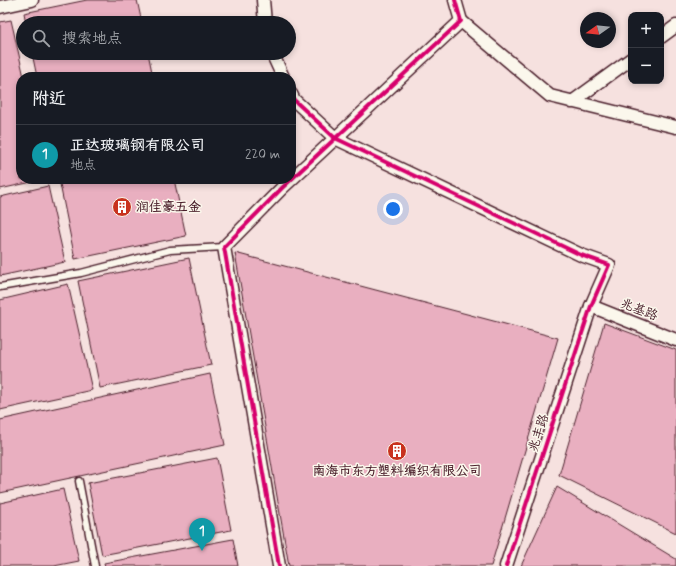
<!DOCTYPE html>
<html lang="zh">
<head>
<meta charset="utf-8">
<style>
	:root { --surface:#171b24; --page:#242831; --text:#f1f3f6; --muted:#9ea1a6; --line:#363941; --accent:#c8321e }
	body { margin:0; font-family:Mynerve,"LXGW WenKai TC",sans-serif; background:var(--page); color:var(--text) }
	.controls { position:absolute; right:12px; top:12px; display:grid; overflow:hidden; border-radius:8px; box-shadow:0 2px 6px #0003 }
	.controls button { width:36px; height:36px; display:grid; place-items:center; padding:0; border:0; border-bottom:1px solid var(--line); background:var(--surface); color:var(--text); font:20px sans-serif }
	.compass { position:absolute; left:580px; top:12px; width:36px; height:36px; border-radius:50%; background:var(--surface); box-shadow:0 2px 6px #0003; rotate:255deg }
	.you { position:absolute; left:393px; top:209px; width:14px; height:14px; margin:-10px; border:3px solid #fff; border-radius:50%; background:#1a73e8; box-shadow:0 0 0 6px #1a73e833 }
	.badge { display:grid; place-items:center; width:26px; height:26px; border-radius:50%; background:var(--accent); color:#fff; font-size:13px; font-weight:700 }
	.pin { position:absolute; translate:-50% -33px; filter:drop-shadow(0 1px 2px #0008) }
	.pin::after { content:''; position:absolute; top:21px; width:14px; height:12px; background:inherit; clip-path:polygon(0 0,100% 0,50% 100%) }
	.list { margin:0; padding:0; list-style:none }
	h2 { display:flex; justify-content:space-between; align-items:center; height:52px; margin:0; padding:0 16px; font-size:17px }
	h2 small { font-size:13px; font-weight:400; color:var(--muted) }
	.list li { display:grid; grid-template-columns:26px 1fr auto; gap:12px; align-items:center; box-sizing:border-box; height:60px; padding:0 16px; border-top:1px solid var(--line) }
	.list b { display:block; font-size:15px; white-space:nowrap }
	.list p { margin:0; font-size:13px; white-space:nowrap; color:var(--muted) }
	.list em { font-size:13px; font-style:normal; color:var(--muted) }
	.icon { flex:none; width:22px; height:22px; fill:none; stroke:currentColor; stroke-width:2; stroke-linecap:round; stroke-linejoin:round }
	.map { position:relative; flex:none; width:676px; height:566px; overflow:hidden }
	.search { position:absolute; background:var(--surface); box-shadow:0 2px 6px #0003; left:16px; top:16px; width:280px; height:44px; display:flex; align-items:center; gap:10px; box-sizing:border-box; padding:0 14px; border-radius:22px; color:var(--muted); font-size:15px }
	.panel { position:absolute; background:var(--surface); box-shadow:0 2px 6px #0003; left:16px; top:72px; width:280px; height:112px; border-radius:16px }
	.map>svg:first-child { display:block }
</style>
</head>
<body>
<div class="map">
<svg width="676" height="566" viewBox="0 0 676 566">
	<rect width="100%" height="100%" fill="#f6e1df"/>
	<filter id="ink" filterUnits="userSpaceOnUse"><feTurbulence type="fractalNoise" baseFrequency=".025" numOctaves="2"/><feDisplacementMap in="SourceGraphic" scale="8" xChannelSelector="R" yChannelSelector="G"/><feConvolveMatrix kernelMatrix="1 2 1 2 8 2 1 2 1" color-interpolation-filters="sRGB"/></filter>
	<g filter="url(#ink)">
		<g fill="#e9afc0" stroke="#4a1f2b">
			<polygon points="87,0 137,0 142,23 26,23 24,13"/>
			<polygon points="11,20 24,77 21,77 21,179 46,179 0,189 0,22"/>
			<polygon points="32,53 148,53 153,77 37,77"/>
			<polygon points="59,179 174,179 186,236 75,259"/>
			<polygon points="48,186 65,262 0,276 0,197"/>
			<polygon points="235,253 558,338 491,566 289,566"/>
			<polygon points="189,258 211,365 100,388 78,281"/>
			<polygon points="68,284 92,390 0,410 0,300"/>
			<polygon points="604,323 676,350 676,533 559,475"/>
			<polygon points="210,374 225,445 0,493 0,420"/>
			<polygon points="217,458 231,530 102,555 88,483"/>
			<polygon points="557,487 676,559 676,566 521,566"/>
			<polygon points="63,489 79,561 54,566 0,566 0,503"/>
			<polygon points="233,539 238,566 105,566 104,563"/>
		</g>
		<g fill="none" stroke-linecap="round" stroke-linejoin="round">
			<defs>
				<g id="service">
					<polyline points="0,287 81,273 170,250 224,247"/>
					<polyline points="79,481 95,566"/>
				</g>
				<g id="minor">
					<polyline points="263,0 265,23"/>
					<polyline points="0,7 32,0"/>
					<polyline points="461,21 550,96 676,127"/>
					<polyline points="661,37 676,26"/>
					<polyline points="272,53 283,77"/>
					<polyline points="291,94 294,100 335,138 581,255 609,265 591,306 506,566"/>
					<polyline points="572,102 631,59"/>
					<polyline points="591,306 676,340"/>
					<polyline points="279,566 224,247 282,188 461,21 455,0"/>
				</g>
			</defs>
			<use href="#service" stroke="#4a1f2b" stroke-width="9"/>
			<use href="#minor" stroke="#4a1f2b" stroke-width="15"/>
			<use href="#service" stroke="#fbf7ec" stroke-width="6"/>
			<use href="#minor" stroke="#fbf7ec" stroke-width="12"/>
			<defs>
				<g id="cycleway">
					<polyline points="291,94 294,100 335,138 581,255 609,265 591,306 506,566"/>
					<polyline points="279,566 224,247 282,188 461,21 455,0"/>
				</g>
			</defs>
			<use href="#cycleway" stroke="#fbf7ec" stroke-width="6"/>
			<use href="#cycleway" stroke="#d6006c" stroke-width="4"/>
		</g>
	</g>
	<defs>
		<symbol id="building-disc" viewBox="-11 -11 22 22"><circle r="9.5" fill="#c8321e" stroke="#fbf7ec"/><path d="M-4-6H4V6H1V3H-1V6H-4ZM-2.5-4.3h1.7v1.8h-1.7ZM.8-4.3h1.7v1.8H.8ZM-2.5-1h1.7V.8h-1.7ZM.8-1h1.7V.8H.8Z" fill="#fff"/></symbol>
	</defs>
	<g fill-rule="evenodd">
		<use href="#building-disc" x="111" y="196" width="22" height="22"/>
		<use href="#building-disc" x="386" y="440" width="22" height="22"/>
	</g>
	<g text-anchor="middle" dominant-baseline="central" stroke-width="3" stroke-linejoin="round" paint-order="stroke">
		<g font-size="13" font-weight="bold" fill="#4a1f2b" stroke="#fbf7ec" text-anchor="start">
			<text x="136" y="207">润佳豪五金</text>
			<text x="397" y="471" text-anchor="middle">南海市东方塑料编织有限公司</text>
		</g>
		<g font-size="13" fill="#4a1f2b" stroke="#fbf7ec">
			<text transform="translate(639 310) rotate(21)">兆基路</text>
			<text transform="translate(539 433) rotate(-72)">兆丰路</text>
		</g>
	</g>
</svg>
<div class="controls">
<button>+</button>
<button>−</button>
</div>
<svg class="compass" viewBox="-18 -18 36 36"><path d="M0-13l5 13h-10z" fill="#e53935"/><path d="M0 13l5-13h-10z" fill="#9ea1a6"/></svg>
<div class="you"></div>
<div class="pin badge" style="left:202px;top:551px;background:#0f9aa8">1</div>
<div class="search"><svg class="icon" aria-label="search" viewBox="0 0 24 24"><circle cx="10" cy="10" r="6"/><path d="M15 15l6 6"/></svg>搜索地点</div>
<section class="panel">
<h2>附近<small></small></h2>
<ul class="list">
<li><span class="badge" style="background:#0f9aa8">1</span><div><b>正达玻璃钢有限公司</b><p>地点</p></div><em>220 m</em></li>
</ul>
</section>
</div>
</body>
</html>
